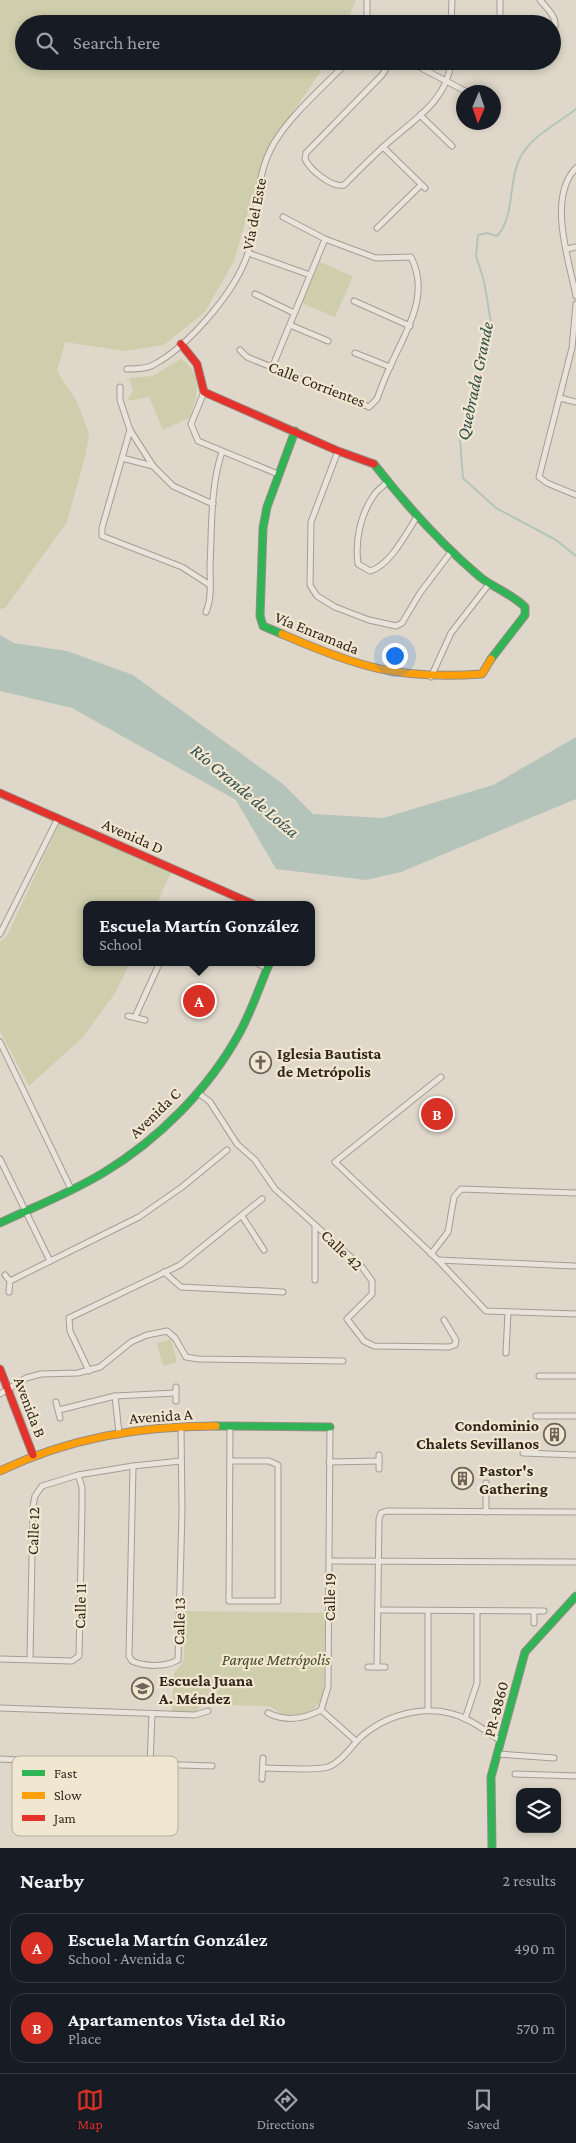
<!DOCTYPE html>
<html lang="en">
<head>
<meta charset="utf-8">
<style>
	:root { --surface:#171b24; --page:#242831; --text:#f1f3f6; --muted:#9ea1a6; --line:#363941; --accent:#d93025 }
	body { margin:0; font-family:"Crimson Pro",serif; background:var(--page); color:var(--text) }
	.controls { position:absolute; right:15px; bottom:15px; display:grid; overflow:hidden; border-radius:10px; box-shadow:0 2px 8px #0003 }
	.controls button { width:45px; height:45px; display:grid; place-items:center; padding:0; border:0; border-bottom:1px solid var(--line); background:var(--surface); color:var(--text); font:25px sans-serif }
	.compass { position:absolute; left:456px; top:85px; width:45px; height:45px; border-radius:50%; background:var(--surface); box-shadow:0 2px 8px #0003; rotate:182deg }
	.you { position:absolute; left:394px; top:655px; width:18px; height:18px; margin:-12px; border:4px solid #fff; border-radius:50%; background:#1a73e8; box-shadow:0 0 0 8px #1a73e833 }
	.badge { display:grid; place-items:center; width:32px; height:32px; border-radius:50%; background:var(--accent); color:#fff; font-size:16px; font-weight:700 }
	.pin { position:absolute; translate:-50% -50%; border:2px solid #fff; box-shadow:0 1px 5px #0006 }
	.popup { position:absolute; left:83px; top:901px; width:232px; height:65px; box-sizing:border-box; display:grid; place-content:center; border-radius:10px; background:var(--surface); filter:drop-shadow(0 1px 4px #0005); font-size:16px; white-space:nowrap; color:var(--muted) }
	.popup b { font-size:19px; color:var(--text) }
	.popup::after { content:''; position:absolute; left:50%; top:100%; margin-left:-10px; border:10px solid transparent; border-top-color:var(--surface) }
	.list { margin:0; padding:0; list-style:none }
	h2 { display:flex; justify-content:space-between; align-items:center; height:65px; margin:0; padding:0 20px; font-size:21px }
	h2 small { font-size:16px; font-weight:400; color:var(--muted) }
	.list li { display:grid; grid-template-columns:32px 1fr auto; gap:15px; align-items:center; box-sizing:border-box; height:70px; margin:0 10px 10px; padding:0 10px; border:1px solid var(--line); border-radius:15px }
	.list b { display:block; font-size:19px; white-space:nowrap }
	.list p { margin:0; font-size:16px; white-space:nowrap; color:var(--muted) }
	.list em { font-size:16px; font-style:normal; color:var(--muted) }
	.icon { flex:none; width:28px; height:28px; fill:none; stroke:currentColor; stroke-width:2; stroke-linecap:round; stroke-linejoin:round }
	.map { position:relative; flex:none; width:576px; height:1848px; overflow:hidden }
	.search { position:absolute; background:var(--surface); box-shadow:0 2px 8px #0003; left:15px; right:15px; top:15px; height:55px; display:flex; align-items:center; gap:12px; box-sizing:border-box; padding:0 18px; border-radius:28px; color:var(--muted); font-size:19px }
	.sheet { height:225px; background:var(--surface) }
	nav { display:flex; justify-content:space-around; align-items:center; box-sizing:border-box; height:70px; border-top:1px solid var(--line); background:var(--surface); font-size:14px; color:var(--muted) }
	nav a { display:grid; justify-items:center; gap:2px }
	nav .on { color:var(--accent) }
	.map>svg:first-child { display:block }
</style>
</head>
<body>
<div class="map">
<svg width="576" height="1848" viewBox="0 0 576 1848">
	<rect width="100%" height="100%" fill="#dfd8ca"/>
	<g fill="#cecead">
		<polygon points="0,0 356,0 346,24 24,24 24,61 328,61 266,151 234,261 205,312 164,345 125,351 65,342 57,371 76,400 89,433 86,453 67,522 5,608 0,609"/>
		<polygon points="320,262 353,276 335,317 302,303"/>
		<path d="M181,359c23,15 17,38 8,59l-26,12 -14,-33 -22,4 6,-11 -4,-12 24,-2z"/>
		<polygon points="60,822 172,870 156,905 86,905 86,962 130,962 116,992 82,1038 29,1086 0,1031 0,942 8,934"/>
		<polygon points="171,1339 177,1362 163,1366 157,1343"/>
		<path d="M184,1611l141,2 -1,80c-5,16 -22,27 -40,22 -7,-2 -10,-8 -17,-9 -20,-1 -40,0 -59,-2l-6,1 -7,7 -23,-1 2,-38 8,-9 2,-7z"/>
	</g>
	<polygon fill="#b5c4ba" points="0,635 14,643 67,651 133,675 283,784 313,814 383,818 493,785 576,737 576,799 401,872 366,880 276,869 236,800 72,708 0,691"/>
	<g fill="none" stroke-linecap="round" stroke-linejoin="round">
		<path stroke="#b5c4ba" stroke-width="2" d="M576,109c-20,16 -46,27 -57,51 -11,24 -4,56 -22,76l-10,-3 -9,2 -2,21 8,25 7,42 -16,75 -15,42 3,38 33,30 60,32 20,16"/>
		<defs>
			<g id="street">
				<path d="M540,0c12,14 20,19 12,38"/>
				<polyline points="367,22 451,22"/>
				<polyline points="367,23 367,0"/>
				<polyline points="451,23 452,0"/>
				<polyline points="500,24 500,0"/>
				<path d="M391,61l-9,14 -76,78 -1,6c5,11 27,29 39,26 13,-13 26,-26 39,-38 27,-25 65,-45 68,-86"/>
				<polyline points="408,61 467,92"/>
				<polyline points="508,61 513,61"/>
				<polyline points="420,115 452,146"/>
				<polyline points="383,147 425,188"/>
				<path d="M576,168c-29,30 -7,92 0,128"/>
				<polyline points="377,228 421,185"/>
				<polyline points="567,249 576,247"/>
				<polyline points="248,253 310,275"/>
				<polyline points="255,294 294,313"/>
				<polyline points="354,301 410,326"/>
				<polyline points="576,304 572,348 539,477 547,483 576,495"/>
				<polyline points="290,325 328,341"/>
				<path d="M240,350l7,7 122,50 8,-8c4,-11 8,-22 13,-32 15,-35 41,-71 21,-110l-35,1 -51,-19 -42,-22"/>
				<polyline points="355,353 390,367"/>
				<polyline points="272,368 325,239"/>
				<path d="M127,369c9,0 19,0 26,-4 35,-18 83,-74 95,-112 11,-37 6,-76 26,-110 19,-31 50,-56 74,-82"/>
				<polyline points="120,387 120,400 130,430 102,528 102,536 182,567 210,585"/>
				<polyline points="204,392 191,424 198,441 278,474"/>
				<polyline points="560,398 576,402"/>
				<polyline points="130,430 153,466 173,486 213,504"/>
				<polyline points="338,451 311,522 310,585 317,596 335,607 369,620 396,626 402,623 420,593 451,552"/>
				<polyline points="122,458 153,466"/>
				<path d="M388,481c-4,5 -11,9 -14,14 -14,20 -19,46 -16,69l12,7c20,-5 37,-39 48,-56"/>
				<path d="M206,612c6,-14 4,-31 4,-46 2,-38 0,-78 12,-114"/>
				<polyline points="431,677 451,633 489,584"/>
				<polyline points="0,934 58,818"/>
				<polyline points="254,962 267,968"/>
				<polyline points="128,1016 145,1020"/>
				<polyline points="135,1017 160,962"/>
				<polyline points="0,1042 71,1189"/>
				<polyline points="441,1077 335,1162 438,1260 486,1311 576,1314"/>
				<polyline points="197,1092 210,1102 237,1144 255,1160 275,1189 362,1267 372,1281 372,1294 347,1319 364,1341 374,1346 449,1347 455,1345 456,1340 444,1320"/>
				<polyline points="0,1159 50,1261"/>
				<polyline points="242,1216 264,1250"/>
				<polyline points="431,1254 448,1232 454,1197 461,1189 576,1193"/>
				<polyline points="438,1260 574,1266"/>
				<polyline points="164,1272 181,1287 283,1292"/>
				<polyline points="5,1275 10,1281 9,1292"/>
				<polyline points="315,1280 315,1225"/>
				<polyline points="10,1281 139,1217 182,1187 227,1150"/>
				<polyline points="506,1353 508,1312"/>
				<polyline points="89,1371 70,1331 69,1318 180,1265 262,1199"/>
				<polyline points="539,1376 576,1376"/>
				<polyline points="0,1394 26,1378 41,1374 78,1373 100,1367 131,1342 147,1335 167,1331 175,1338 186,1357 198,1359 343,1361"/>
				<polyline points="115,1396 119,1433"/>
				<polyline points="176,1401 176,1387"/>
				<polyline points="56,1402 60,1418"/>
				<polyline points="59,1410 115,1396 175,1393"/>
				<polyline points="536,1416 576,1416"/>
				<polyline points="523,1453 576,1455"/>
				<polyline points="230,1461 269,1461 278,1465 278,1601 229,1601 230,1427"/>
				<polyline points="329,1462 379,1461"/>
				<path d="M133,1466l-4,190 3,5c13,6 34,6 46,-1l4,-149 -1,-84"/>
				<polyline points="379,1469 379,1455"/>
				<polyline points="486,1512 486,1483"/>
				<polyline points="329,1561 576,1562"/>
				<polyline points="378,1610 544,1611"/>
				<polyline points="534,1611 534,1623"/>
				<polyline points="0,1659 72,1661 79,1656 82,1508 82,1487 78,1475"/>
				<polyline points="30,1659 33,1506 35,1496 42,1486 78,1475 133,1466 181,1461"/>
				<polyline points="368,1667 385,1667"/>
				<polyline points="377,1667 379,1519 381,1513 387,1511 576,1512"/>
				<polyline points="0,1708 195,1715 208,1711"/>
				<polyline points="321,1710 356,1741"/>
				<polyline points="428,1710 428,1611"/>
				<path d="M268,1713c18,9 36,6 53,-3l7,-23 2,-260"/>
				<polyline points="465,1719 477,1683 477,1611"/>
				<polyline points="498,1754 554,1758"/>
				<polyline points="0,1759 38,1761"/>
				<polyline points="90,1762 212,1766"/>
				<polyline points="150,1764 152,1714"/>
				<path d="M263,1768c16,0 51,3 65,-1 14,-5 23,-21 34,-31 28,-24 72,-34 106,-16 12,6 22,14 33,21"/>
				<polyline points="515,1774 576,1776"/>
				<polyline points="262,1779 263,1758"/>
			</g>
			<g id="fast">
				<path d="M374,464c32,41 66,79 106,113 14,11 32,17 45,30v8l-34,44"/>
				<polyline points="282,634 263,626 260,616 263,528 267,507 295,431"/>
				<path d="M0,1223c34,-16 70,-30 103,-50 55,-33 106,-84 137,-141 12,-22 20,-47 30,-70"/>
				<polyline points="216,1426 330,1427"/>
				<polyline points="492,1848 491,1777 525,1652 576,1596"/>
			</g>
			<g id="slow">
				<path d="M282,634c75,33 117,46 200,40l9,-15"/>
				<path d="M0,1471c69,-33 139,-45 216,-45"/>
			</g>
			<g id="jam">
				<polyline points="181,344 197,364 204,392 338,451 374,464"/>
				<polyline points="0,793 255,905"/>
				<polyline points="0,1369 33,1455"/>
			</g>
		</defs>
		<use href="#street" stroke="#a49d93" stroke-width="7"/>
		<use href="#fast" stroke="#948d83" stroke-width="9"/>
		<use href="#slow" stroke="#948d83" stroke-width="9"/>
		<use href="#jam" stroke="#948d83" stroke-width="9"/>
		<use href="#street" stroke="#e8e3db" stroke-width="5"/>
		<use href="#fast" stroke="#30b455" stroke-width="7"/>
		<use href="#slow" stroke="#ff9f0a" stroke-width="7"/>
		<use href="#jam" stroke="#e5322d" stroke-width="7"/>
	</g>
	<defs>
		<symbol id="church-ring" viewBox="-11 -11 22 22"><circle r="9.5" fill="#f1e6cf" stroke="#6e645a" stroke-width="1.5"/><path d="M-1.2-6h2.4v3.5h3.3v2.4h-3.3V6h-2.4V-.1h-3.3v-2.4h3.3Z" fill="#6e645a"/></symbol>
		<symbol id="building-ring" viewBox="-11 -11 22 22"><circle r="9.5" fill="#f1e6cf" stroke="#6e645a" stroke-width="1.5"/><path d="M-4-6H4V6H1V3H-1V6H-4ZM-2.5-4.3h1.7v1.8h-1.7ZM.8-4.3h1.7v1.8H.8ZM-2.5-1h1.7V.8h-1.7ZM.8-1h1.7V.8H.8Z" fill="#6e645a"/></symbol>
		<symbol id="school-ring" viewBox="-11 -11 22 22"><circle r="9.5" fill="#f1e6cf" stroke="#6e645a" stroke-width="1.5"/><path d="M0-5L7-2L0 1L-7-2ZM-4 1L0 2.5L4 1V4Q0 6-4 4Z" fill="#6e645a"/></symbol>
	</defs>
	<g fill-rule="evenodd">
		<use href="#church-ring" x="248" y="1050" width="25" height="25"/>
		<use href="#building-ring" x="542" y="1422" width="25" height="25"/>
		<use href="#building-ring" x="450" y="1466" width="25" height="25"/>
		<use href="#school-ring" x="130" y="1676" width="25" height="25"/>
	</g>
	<g text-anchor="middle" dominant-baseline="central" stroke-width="4.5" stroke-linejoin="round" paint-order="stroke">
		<g font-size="16" fill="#31261d" stroke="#f1e6cf">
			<text transform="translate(254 214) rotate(-79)">Vía del Este</text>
			<text transform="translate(317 384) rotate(21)">Calle Corrientes</text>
			<text transform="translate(317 633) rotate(22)">Vía Enramada</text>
			<text transform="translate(133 836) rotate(24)">Avenida D</text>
			<text transform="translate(155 1113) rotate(-44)">Avenida C</text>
			<text transform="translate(342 1250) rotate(44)">Calle 42</text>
			<text transform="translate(30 1407) rotate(69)">Avenida B</text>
			<text transform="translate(161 1416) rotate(-4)">Avenida A</text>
			<text transform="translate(33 1531) rotate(-88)">Calle 12</text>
			<text transform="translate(329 1597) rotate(-90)">Calle 19</text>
			<text transform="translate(80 1606) rotate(-89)">Calle 11</text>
			<text transform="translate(179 1621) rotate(-89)">Calle 13</text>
			<text transform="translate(496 1709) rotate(-75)">PR-8860</text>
		</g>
		<g font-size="16" font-weight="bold" fill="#31261d" stroke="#f1e6cf" text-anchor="start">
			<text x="277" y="1053">Iglesia Bautista<tspan x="277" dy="18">de Metrópolis</tspan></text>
			<text x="539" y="1425" text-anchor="end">Condominio<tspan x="539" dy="18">Chalets Sevillanos</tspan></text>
			<text x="479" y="1470">Pastor's<tspan x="479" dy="18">Gathering</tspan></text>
			<text x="159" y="1680">Escuela Juana<tspan x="159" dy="18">A. Méndez</tspan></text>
		</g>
		<g font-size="16" font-style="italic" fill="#434b26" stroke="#f1e6cf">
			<text x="276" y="1659">Parque Metrópolis</text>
		</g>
		<g font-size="18" font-style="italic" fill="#2e4f4c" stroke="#f1e6cf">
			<text transform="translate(475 381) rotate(-78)">Quebrada Grande</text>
			<text transform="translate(245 791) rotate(40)">Río Grande de Loíza</text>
		</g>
	</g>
	<rect x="12" y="1756" width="166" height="80" rx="8" fill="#f1e6cf" stroke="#b7ac9a" stroke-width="1"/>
	<rect x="22" y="1770" width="23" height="6" fill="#30b455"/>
	<rect x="22" y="1792" width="23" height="7" fill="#ff9f0a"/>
	<rect x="22" y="1815" width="23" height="6" fill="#e5322d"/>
	<g font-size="14" fill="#31261d">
		<text x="54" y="1778">Fast</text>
		<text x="54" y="1800">Slow</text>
		<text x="54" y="1823">Jam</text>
	</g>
</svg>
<div class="controls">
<button><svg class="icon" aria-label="layers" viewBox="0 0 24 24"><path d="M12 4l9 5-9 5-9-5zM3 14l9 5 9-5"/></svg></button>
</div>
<svg class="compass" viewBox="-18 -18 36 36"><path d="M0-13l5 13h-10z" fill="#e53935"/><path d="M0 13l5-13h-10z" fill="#9ea1a6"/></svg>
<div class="you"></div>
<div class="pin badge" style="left:199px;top:1001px">A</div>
<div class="popup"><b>Escuela Martín González</b>School</div>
<div class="pin badge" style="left:437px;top:1114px">B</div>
<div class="search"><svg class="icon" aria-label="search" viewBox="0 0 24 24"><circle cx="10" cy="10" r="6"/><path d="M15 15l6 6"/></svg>Search here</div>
</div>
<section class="sheet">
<h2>Nearby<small>2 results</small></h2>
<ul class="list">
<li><span class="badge">A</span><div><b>Escuela Martín González</b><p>School · Avenida C</p></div><em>490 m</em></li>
<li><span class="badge">B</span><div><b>Apartamentos Vista del Rio</b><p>Place</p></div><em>570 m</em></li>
</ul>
</section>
<nav>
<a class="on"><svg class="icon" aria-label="map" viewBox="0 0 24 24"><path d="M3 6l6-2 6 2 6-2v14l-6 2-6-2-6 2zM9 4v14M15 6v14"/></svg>Map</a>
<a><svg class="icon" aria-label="directions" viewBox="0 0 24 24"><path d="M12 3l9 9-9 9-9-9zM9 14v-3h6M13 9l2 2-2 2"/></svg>Directions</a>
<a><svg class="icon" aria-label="saved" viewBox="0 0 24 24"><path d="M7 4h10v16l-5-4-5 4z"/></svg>Saved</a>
</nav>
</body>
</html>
